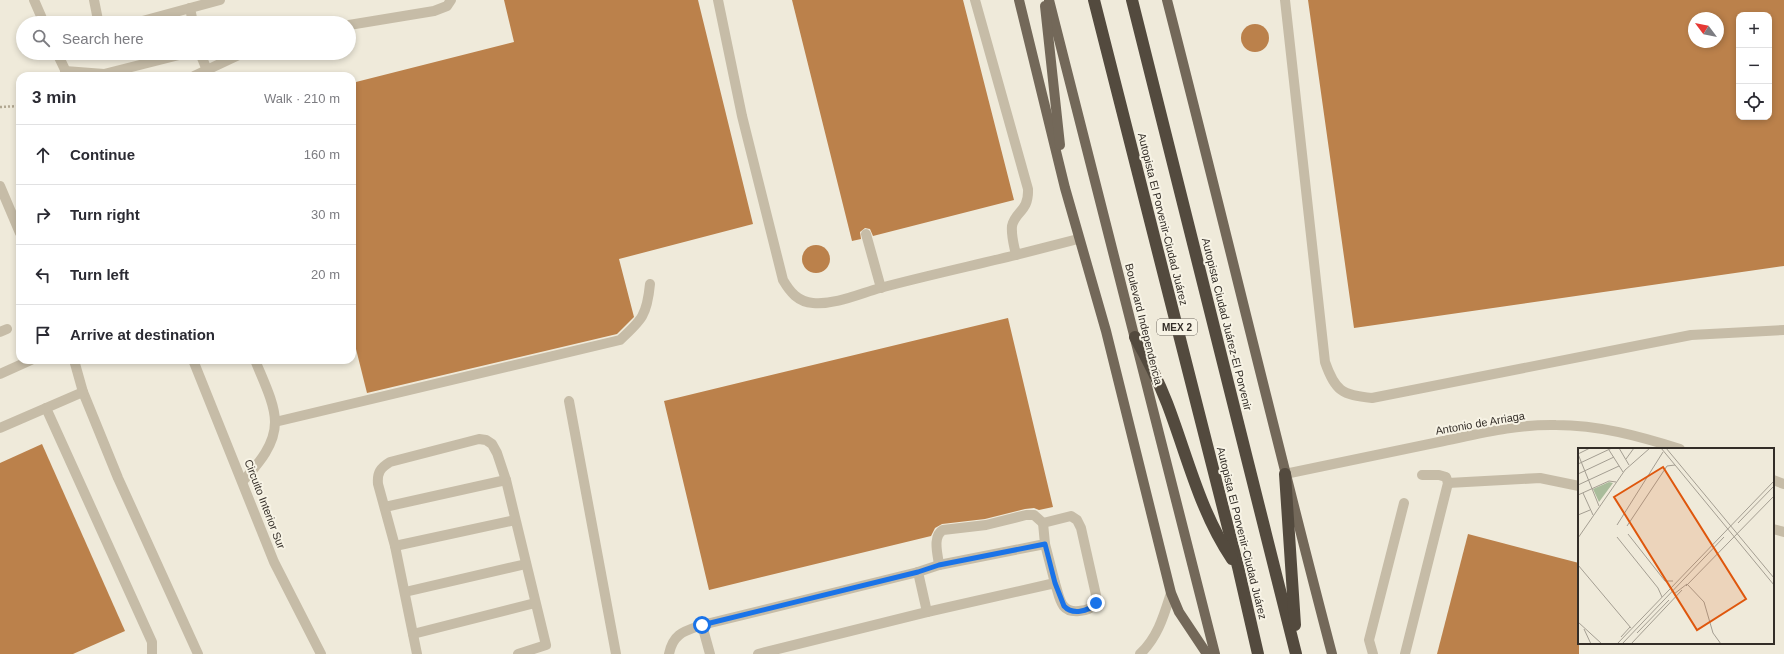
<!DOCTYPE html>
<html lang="en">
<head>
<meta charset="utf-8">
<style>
	:root { --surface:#fff; --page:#f7f7f7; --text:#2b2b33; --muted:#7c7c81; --line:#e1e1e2 }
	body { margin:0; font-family:Helvetica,sans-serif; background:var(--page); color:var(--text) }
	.controls { position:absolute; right:12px; top:12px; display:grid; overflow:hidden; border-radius:8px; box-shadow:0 2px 6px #0003 }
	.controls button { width:36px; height:36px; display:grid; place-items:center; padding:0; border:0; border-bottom:1px solid var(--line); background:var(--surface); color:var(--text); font:20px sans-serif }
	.compass { position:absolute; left:1688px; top:12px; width:36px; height:36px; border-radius:50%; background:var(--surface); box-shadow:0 2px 6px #0003; rotate:302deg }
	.stop { position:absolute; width:12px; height:12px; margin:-9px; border:3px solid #1a73e8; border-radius:50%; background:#fff }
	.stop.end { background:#1a73e8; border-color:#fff; box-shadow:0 1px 4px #0008 }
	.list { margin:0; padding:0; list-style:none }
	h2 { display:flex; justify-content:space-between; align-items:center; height:52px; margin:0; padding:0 16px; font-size:17px }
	h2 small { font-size:13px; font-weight:400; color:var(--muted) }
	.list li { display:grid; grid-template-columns:26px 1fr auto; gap:12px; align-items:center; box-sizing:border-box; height:60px; padding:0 16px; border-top:1px solid var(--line) }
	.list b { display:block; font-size:15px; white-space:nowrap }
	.list em { font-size:13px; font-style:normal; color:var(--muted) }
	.icon { flex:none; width:22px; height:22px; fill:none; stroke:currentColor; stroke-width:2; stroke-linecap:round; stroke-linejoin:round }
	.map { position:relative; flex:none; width:1784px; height:654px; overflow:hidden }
	.search { position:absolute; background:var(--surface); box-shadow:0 2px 6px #0003; left:16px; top:16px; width:340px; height:44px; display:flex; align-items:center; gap:10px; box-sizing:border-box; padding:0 14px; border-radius:22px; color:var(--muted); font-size:15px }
	.panel { position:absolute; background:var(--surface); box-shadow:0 2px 6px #0003; left:16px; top:72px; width:340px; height:292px; border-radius:12px }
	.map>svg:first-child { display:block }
</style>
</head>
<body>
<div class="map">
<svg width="1784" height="654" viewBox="0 0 1784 654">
	<rect width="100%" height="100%" fill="#efeada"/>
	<g fill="#bb814b" fill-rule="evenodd">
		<polygon points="504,0 698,0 753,224 619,259 634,317 617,334 367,393 352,333 352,83 514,42"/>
		<polygon points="792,0 963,0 1014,200 873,236 870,229 865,228 860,232 861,239 852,241"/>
		<path d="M1308,0h476v266l-430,62zM1739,15h30v102h-30zM1694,18h24v24h-24z"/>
		<circle cx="1255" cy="38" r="14"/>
		<circle cx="816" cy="259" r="14"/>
		<polygon points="1008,318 1053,507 1039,510 1034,508 1025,509 985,519 942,524 935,528 931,536 709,590 664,401"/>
		<polygon points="42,444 125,631 73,654 0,654 0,463"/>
		<polygon points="1468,534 1579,563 1579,654 1437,654"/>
	</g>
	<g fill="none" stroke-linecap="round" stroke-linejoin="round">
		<polyline stroke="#b1a791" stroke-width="2.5" stroke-dasharray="2 2" stroke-linecap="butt" points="0,107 20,106"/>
		<g stroke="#c6bca7" stroke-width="10">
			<polyline points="34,0 44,23"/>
			<polyline points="94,0 98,20 101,23"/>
			<path d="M718,0l24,116 41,164c7,12 15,22 30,23 22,2 46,-9 67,-15 45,-12 91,-22 136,-33"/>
			<path d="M975,0l53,189c1,23 -13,22 -16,37 -1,10 2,19 4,29l62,-16"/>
			<path d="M1285,0l40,362c10,29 17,33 47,36l319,-63 93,-5"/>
			<polyline points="190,8 193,23"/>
			<polyline points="135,23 220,0"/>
			<polyline points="349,25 434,11 447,6 451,0"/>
			<polyline points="57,53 68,76"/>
			<polyline points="200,53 207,70"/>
			<polyline points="65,71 104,74 187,53"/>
			<polyline points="194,76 243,53"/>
			<polyline points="0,186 20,233"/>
			<polyline points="866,234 881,288"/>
			<polyline points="0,332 7,329"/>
			<polyline points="74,360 83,392 118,478 198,654"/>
			<polyline points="193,360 274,562 321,654"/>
			<polyline points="0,374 31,360"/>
			<polyline points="569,401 616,654"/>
			<polyline points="46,408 152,642 152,654"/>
			<path d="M275,422l345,-82c22,-20 27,-25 30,-56"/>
			<polyline points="0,428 83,392"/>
			<path d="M1285,474c51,-11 103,-21 154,-32 39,-8 77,-18 117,-17 43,0 83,11 124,24"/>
			<polyline points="1773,480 1784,484"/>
			<path d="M243,481c14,-16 32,-35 32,-59 0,-19 -13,-44 -20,-62"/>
			<polyline points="1448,483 1540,478 1579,486"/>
			<polyline points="385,507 506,480"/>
			<polyline points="1773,529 1784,532"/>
			<polyline points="1045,544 1055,583"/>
			<polyline points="395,546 515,520"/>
			<path d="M939,565c-1,-10 -7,-29 4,-35l43,-5 40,-10h8l9,8"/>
			<polyline points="918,572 927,612"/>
			<polyline points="405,592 526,564"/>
			<polyline points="702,625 710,654"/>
			<polyline points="413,634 535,603"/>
			<path d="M417,654l-22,-108 -17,-62c-1,-11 2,-16 12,-22l89,-23 7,1 6,4 5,9 9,27 40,165 -28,9"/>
			<path d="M669,654c4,-21 16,-23 33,-29l216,-53 21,-7 106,-21 -2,-21 28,-7 6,4 4,8 15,67v8c-5,6 -9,7 -17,8 -19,2 -19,-13 -24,-28l-128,29 -169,42"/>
			<path d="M1140,654c18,-17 24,-39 31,-61"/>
			<polyline points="1373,654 1369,640 1404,503"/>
			<polyline points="1405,654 1448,483 1446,477 1439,475 1422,475"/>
		</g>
		<g stroke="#736859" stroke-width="10">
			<polyline points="1019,0 1065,188 1106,331 1171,593 1179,612 1207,654"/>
			<polyline points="1049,0 1215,654"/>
			<path d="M1167,0c56,218 108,437 165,654"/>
			<polyline points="1045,6 1060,145"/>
		</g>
		<g stroke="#534a3e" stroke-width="12">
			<polyline points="1094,0 1238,567 1258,654"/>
			<polyline points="1132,0 1296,654"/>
			<path d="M1135,337c12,21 23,43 32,66 20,52 33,109 65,156"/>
			<polyline points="1285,474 1295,625"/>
		</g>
	</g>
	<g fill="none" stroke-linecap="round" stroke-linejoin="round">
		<path stroke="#1a73e8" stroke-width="5" d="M702,625l216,-53 21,-7 106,-21 10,39 9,23c8,9 24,6 32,-3"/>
	</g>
	<g text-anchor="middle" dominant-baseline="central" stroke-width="4" stroke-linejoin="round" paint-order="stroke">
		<rect fill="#f7f3e5" stroke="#6e6860" stroke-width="1" x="1157" y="319" width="40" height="16" rx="3"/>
		<g font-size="10" font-weight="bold" fill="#332d27">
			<text x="1177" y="327">MEX 2</text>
		</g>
		<g font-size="11" fill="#332d27" stroke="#f7f3e5">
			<text transform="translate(1163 219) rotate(76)">Autopista El Porvenir-Ciudad Juárez</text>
			<text transform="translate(1144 324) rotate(76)">Boulevard Independencia</text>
			<text transform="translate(1227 324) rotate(76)">Autopista Ciudad Juárez-El Porvenir</text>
			<text transform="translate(1480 423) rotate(-10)">Antonio de Arriaga</text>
			<text transform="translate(265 504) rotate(69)">Circuito Interior Sur</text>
			<text transform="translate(1242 533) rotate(76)">Autopista El Porvenir-Ciudad Juárez</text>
		</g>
	</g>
	<g transform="translate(1578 448)">
		<rect width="196" height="196" fill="#efeada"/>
		<path d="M31,34l4,1 -14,19 -6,-13z" fill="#a9bc9b"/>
		<path fill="none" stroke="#a49e92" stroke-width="1" d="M41,0l10,17M83,0l113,137M88,0l108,130M31,2l14,22M0,6l21,52M0,6l12,-6M48,11l8,-11M0,16l34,-16M0,26l36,-17M0,37l41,-19M5,45l10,22M0,47l31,-14 7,1M0,67l12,-5M160,75l36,-37M39,77l46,-73M49,78l40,-60 8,-1M50,86l37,47h8M39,89l41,51 4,9M0,90l47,-68 25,-22M0,117l53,63M109,136l17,18 9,31 8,11M108,138l88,-90M96,146l13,-10M0,174l24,22M6,181l7,15M59,185l32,-33M43,189l9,-10M39,196l157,-163M44,196l102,-107M53,196l51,-54"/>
		<path fill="#df570d" fill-opacity="0.15" stroke="#df570d" stroke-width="2" d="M85,19l83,132 -49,31 -83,-133z"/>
		<rect width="196" height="196" fill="none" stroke="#332d27" stroke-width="2"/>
	</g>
</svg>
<div class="controls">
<button>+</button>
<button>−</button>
<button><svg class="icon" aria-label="locate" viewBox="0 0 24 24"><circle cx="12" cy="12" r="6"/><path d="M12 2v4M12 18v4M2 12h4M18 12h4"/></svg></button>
</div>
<svg class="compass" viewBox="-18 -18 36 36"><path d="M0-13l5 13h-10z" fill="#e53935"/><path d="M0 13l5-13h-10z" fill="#7c7c81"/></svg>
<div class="stop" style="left:702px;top:625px"></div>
<div class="stop end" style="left:1096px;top:603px"></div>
<div class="search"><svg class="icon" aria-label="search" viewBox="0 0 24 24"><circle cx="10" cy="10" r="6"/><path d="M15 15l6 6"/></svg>Search here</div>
<section class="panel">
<h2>3 min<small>Walk · 210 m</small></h2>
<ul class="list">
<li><svg class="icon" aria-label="ahead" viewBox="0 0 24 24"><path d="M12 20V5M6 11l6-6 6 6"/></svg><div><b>Continue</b></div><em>160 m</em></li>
<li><svg class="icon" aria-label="right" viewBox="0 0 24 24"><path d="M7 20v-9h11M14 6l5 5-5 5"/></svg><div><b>Turn right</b></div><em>30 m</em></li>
<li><svg class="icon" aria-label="left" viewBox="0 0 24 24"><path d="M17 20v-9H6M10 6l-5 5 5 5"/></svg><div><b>Turn left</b></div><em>20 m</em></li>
<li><svg class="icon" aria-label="arrive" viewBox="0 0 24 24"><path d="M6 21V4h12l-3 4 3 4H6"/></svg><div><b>Arrive at destination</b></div></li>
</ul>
</section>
</div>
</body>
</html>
